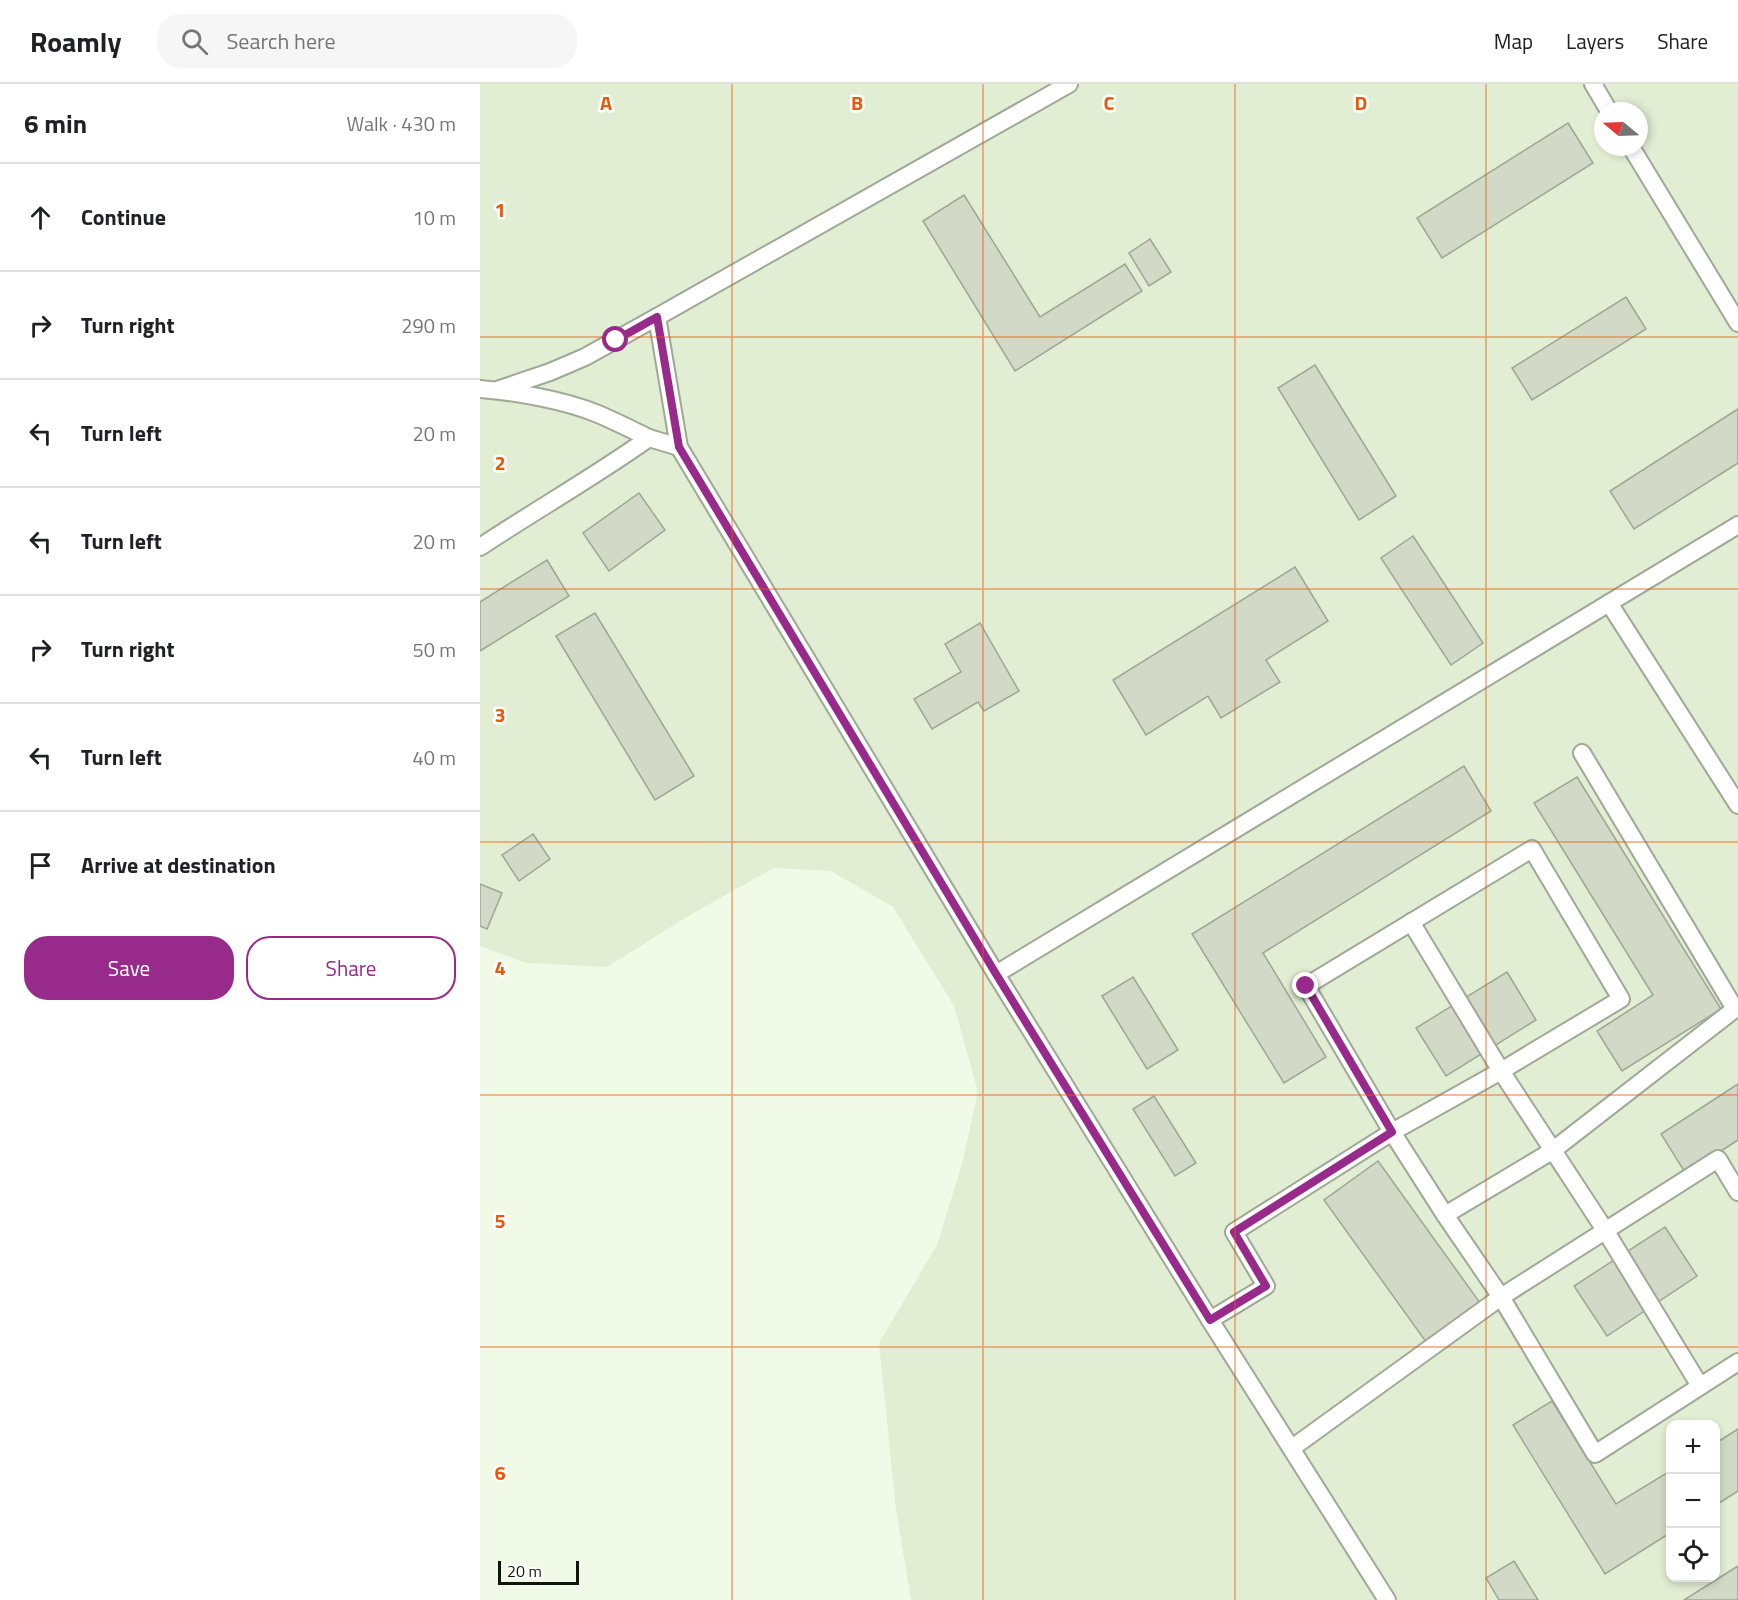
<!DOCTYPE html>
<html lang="en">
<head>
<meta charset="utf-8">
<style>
	:root { --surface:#fff; --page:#f6f6f6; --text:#202124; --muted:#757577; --line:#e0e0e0; --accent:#972a8a }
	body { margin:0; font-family:"Titillium Web",sans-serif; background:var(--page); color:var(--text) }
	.controls { position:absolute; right:18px; bottom:18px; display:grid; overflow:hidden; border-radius:12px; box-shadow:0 3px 9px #0003 }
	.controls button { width:54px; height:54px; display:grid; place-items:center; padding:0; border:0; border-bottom:2px solid var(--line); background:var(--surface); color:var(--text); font:30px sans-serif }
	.compass { position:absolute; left:1114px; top:18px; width:54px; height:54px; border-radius:50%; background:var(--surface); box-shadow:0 3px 9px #0003; rotate:289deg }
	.scale { position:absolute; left:18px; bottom:15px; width:81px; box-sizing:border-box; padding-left:6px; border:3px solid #12150e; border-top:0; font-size:16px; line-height:21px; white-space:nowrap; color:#12150e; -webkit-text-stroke:4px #fff; paint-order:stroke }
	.stop { position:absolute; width:18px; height:18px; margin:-14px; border:4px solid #972a8a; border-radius:50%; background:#fff }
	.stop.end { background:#972a8a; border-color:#fff; box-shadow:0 2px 6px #0008 }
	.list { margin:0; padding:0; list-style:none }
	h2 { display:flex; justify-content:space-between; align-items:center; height:78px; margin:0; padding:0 24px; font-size:26px }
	h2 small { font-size:20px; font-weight:400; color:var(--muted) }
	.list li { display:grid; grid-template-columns:39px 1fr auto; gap:18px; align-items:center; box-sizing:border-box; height:108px; padding:0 24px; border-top:2px solid var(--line) }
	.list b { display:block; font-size:22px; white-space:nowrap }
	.list em { font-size:20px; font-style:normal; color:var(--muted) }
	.actions { display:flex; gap:12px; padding:18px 24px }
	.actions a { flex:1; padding:14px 0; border:2px solid var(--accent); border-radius:24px; text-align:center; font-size:21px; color:var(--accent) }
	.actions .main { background:var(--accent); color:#fff }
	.icon { flex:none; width:33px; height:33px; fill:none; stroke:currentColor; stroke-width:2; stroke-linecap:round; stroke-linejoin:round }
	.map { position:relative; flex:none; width:1258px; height:1516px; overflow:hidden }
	header { display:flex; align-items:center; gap:36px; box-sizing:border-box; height:84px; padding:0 30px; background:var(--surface); border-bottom:2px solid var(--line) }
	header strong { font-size:28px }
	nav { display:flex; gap:33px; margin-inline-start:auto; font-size:21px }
	.search { width:420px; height:54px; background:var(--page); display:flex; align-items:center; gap:15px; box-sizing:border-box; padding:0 21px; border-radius:24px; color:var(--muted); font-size:22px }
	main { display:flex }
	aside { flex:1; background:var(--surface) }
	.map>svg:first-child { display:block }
</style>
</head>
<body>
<header>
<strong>Roamly</strong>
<div class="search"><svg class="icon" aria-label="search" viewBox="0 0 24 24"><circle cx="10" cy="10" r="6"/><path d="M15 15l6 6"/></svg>Search here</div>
<nav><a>Map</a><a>Layers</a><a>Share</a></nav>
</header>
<main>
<aside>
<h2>6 min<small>Walk · 430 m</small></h2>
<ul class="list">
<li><svg class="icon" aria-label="ahead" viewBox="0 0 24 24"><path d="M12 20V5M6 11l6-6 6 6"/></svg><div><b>Continue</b></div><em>10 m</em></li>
<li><svg class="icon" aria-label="right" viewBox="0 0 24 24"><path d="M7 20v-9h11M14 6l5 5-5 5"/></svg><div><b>Turn right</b></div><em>290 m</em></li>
<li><svg class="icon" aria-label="left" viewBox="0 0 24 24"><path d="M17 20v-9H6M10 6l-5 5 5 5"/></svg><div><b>Turn left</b></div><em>20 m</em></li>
<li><svg class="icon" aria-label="left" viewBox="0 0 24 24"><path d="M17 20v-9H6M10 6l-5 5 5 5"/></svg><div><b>Turn left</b></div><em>20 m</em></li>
<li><svg class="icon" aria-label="right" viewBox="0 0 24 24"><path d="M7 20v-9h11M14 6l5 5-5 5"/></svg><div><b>Turn right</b></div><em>50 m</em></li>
<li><svg class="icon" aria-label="left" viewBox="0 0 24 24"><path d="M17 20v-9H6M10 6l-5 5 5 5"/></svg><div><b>Turn left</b></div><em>40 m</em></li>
<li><svg class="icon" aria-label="arrive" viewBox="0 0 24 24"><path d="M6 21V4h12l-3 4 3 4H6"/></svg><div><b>Arrive at destination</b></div></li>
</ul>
<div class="actions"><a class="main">Save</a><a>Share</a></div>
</aside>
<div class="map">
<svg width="1258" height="1516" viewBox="0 0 1258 1516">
	<rect width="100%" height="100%" fill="#f1fae6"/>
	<path fill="#e2eed3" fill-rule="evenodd" d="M0,0h1258v1516h-827l-15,-90 -17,-167 58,-98 25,-81 16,-72 -24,-86 -61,-99 -62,-36 -57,-3 -84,47 -83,52 -81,-4 -46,-17zM1123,27h36v36h-36zM1190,1340h46v154h-46z"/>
	<g fill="#d2dac7" stroke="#9ea694" stroke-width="1.5">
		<polygon points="1088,39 1113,79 962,174 937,134"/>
		<polygon points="484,111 560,233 645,180 662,207 535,287 443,137"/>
		<polygon points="670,155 691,188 669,202 649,169"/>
		<polygon points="1146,213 1166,245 1052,316 1032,284"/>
		<polygon points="835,281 916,412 879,436 798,304"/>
		<polygon points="1258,325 1258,379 1154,445 1130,407"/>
		<polygon points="159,409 185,446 129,487 103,449"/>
		<polygon points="933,452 1003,559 971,581 901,474"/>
		<polygon points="67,476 89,512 0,567 0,518"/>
		<polygon points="815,483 848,537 786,576 800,598 741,634 728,612 666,651 633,596"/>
		<polygon points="115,529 214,692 175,716 76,552"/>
		<polygon points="500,539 539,607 504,627 498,618 452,645 434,615 481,588 465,560"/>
		<polygon points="984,682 1011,727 783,869 846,973 804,999 712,850"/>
		<polygon points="1097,693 1241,925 1142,987 1117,947 1173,911 1054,719"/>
		<polygon points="53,750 70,775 39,797 22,771"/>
		<polygon points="0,800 22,809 7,845 0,842"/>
		<polygon points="1027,888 1056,936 966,992 936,944"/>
		<polygon points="653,893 698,966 667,985 622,912"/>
		<polygon points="1258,1000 1258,1056 1206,1090 1181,1050"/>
		<polygon points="674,1012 716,1079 695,1092 653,1025"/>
		<polygon points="898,1077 1003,1223 949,1262 844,1116"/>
		<polygon points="1185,1143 1217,1192 1127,1252 1094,1202"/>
		<polygon points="1072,1317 1136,1420 1190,1387 1190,1449 1125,1490 1033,1341"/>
		<polygon points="1258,1345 1258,1407 1236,1421 1236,1359"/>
		<polygon points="1034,1477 1058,1516 1019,1516 1006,1494"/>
		<polygon points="1258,1482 1258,1516 1204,1516"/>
	</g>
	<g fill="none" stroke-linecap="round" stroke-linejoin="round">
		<defs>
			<g id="service">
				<polyline points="589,0 177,233 199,363 516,890 730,1236 907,1516"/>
				<polyline points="1113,0 1129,27"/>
				<polyline points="1151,63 1258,239"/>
				<path d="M0,305c37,3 84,11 118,25 17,7 34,16 51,24"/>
				<polyline points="17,306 70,288 105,273 177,233"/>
				<path d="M0,463c56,-37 114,-70 169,-109l30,9"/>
				<polyline points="1129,519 1258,721"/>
				<polyline points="931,838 1021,987 1125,1146 1220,1302"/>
				<polyline points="516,890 1258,441"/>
				<polyline points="965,1131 1072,1067 1255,925 1102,669"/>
				<polyline points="730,1236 786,1202 754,1148 912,1048 1021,987 1141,915 1052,765 826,902 912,1048 965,1131 1021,1213 1115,1370 1258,1278"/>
				<polyline points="812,1364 1021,1213 1238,1075 1258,1108"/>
			</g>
		</defs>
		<use href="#service" stroke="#a0a896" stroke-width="20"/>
		<use href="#service" stroke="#fff" stroke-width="16"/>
	</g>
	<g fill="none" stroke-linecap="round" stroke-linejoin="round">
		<polyline stroke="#972a8a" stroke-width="8" points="136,256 177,233 199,363 516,890 730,1236 786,1202 754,1148 912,1048 826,902"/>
	</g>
	<path fill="none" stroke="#e8590c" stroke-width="1.5" stroke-opacity="0.55" d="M252,0v1516M503,0v1516M755,0v1516M1006,0v1516M0,253h1258M0,505h1258M0,758h1258M0,1011h1258M0,1263h1258"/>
	<g font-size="20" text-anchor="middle" font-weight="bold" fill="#e8590c" stroke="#fff" stroke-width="5" stroke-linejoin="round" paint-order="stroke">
		<text x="126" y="26">A</text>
		<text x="377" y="26">B</text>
		<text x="629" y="26">C</text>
		<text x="881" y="26">D</text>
		<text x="20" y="133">1</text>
		<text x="20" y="386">2</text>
		<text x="20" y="638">3</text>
		<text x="20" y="891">4</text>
		<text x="20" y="1144">5</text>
		<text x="20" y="1396">6</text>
	</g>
</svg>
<div class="controls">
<button>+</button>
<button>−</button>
<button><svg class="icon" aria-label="locate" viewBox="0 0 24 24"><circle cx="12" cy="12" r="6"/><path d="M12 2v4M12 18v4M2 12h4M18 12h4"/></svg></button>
</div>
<svg class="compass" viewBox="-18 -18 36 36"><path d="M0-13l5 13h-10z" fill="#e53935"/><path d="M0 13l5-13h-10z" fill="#757577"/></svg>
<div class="scale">20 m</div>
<div class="stop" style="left:136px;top:256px"></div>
<div class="stop end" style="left:826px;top:902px"></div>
</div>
</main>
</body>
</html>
